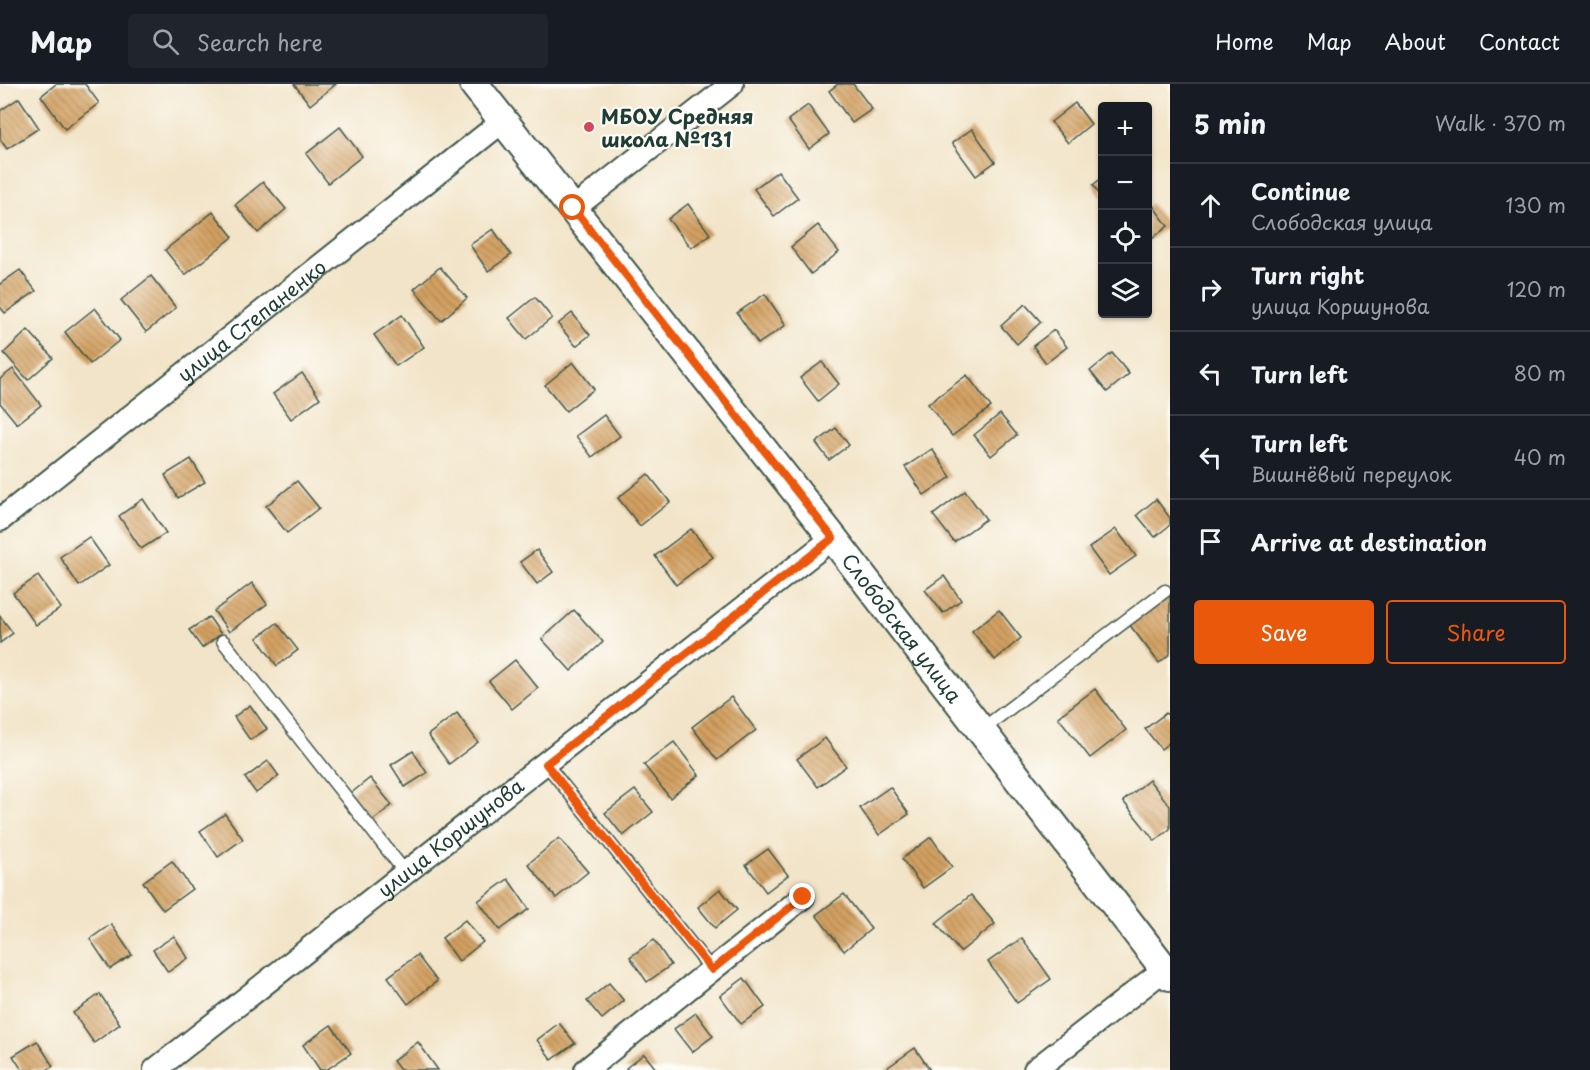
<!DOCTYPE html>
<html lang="en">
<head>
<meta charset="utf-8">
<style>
	:root { --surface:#171b24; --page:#20242c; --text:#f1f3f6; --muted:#9ea1a6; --line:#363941; --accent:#ea580c }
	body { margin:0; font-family:"Playpen Sans",sans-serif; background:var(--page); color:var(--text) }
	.controls { position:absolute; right:18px; top:18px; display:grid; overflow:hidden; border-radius:6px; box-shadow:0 2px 4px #0004 }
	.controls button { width:54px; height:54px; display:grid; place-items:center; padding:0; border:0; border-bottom:2px solid var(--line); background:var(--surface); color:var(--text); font:30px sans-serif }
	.stop { position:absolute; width:18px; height:18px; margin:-14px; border:4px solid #ea580c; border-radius:50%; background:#fff }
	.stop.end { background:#ea580c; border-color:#fff; box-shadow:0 2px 6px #0008 }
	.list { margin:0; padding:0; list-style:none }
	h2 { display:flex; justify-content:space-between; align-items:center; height:78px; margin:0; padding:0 24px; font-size:26px }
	h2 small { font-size:20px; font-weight:400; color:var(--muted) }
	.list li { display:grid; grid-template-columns:39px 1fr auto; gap:18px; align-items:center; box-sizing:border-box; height:84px; padding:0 24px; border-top:2px solid var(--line) }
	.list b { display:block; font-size:22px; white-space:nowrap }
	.list p { margin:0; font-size:20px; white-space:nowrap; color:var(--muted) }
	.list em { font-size:20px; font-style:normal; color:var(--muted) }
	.actions { display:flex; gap:12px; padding:18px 24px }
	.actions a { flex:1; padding:14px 0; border:2px solid var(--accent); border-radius:6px; text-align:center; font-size:21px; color:var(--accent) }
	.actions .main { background:var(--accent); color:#fff }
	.icon { flex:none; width:33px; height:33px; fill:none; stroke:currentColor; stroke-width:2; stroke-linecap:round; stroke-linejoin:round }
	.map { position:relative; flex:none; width:1170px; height:986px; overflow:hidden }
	header { display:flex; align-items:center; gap:36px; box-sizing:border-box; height:84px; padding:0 30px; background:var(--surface); border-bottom:2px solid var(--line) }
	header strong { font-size:28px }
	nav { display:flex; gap:33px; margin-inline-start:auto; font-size:21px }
	.search { width:420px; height:54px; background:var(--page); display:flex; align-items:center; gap:15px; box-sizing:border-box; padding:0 21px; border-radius:6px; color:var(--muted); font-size:22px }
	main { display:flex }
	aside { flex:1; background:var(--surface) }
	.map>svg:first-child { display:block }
</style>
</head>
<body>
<header>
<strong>Map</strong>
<div class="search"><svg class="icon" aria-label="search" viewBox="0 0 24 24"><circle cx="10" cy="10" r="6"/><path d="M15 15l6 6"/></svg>Search here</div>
<nav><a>Home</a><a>Map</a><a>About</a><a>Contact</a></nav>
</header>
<main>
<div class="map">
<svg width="1170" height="986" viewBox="0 0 1170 986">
	<defs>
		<pattern id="building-back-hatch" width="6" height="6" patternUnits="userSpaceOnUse" patternTransform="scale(1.5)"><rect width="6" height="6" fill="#d3a061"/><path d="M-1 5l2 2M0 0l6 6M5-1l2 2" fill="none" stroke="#ab8451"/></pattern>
	</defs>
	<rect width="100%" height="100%" fill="#fdfcf7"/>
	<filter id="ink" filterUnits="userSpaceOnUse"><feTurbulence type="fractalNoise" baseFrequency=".0167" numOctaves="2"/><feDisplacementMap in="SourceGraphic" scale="12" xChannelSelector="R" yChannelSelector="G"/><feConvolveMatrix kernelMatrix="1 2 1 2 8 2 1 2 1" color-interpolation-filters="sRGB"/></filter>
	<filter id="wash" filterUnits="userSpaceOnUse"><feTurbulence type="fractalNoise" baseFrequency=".008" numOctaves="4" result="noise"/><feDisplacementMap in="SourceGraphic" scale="24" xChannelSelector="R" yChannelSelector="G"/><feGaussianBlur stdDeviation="1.35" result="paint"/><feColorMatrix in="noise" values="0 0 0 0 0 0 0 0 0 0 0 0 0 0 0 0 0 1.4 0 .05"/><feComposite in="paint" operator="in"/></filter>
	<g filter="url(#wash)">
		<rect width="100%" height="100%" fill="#f2e4c8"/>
		<g id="blocks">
			<g fill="url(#building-back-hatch)">
				<polygon points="56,0 85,0 99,19 65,45 41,12"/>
				<polygon points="294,0 336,0 310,21"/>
				<polygon points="838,0 853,0 872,25 852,39 829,7"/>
				<polygon points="19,14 39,44 7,65 0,55 0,27"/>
				<polygon points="1075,19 1091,40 1068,59 1051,38"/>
				<polygon points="808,21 829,50 809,65 788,36"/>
				<polygon points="340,43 362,72 328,99 306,70"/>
				<polygon points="972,45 995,78 976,92 952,59"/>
				<polygon points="778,87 798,114 774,132 754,105"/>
				<polygon points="1102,94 1102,114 1093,101"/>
				<polygon points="263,98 286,125 258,149 235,121"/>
				<polygon points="1151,119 1168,142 1148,158 1148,122"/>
				<polygon points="688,120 710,150 691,164 668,135"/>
				<polygon points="213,128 233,153 185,191 165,166"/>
				<polygon points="818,141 839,168 811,190 791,163"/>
				<polygon points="493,145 511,171 488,187 470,161"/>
				<polygon points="440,183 467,214 441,237 414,205"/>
				<polygon points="20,186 36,207 5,229 0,223 0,200"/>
				<polygon points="151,192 176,224 146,248 121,216"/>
				<polygon points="765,210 786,241 758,260 737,229"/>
				<polygon points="535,213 552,234 526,255 509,234"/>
				<polygon points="1025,220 1041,238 1017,260 1001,242"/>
				<polygon points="95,224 120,256 90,280 65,248"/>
				<polygon points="572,229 590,251 576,262 558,240"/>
				<polygon points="402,231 424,263 396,282 374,251"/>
				<polygon points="28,246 53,274 28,296 4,269"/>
				<polygon points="1054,246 1067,263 1046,279 1033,262"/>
				<polygon points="1112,269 1129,290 1107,308 1090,287"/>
				<polygon points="573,278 594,305 566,327 545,301"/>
				<polygon points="822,278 839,300 818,317 800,294"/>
				<polygon points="13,285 41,321 17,340 0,319 0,295"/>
				<polygon points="302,289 320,314 291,335 273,310"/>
				<polygon points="967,291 991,323 952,352 928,320"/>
				<polygon points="1000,330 1017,351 991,372 974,351"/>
				<polygon points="604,331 620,352 592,373 576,352"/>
				<polygon points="836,344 849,361 829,376 816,359"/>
				<polygon points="932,365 951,393 924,411 905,383"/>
				<polygon points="191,375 205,398 178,414 165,391"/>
				<polygon points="648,390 670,418 640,442 618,414"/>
				<polygon points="297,397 319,424 287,449 266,422"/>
				<polygon points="965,407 986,435 954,458 933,431"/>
				<polygon points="143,415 166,449 141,465 119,432"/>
				<polygon points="1156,415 1170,434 1170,441 1155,453 1137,431"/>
				<polygon points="691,445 713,473 676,501 655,472"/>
				<polygon points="1116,445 1136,472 1109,491 1089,464"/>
				<polygon points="89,453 109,481 79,502 60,473"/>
				<polygon points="537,466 553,488 537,500 520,478"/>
				<polygon points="38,492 61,524 36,541 13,509"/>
				<polygon points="944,492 961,516 943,529 925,506"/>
				<polygon points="252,499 267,520 229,548 214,527"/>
				<polygon points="1170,507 1170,570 1159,579 1129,540"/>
				<polygon points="574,526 603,558 571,587 542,555"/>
				<polygon points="999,526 1021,554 995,576 972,547"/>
				<polygon points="0,532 13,549 0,559"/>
				<polygon points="209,533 221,550 202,564 189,546"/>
				<polygon points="277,539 298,566 277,582 257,554"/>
				<polygon points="515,576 538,604 512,625 489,597"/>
				<polygon points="1095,605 1126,646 1090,674 1058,633"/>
				<polygon points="731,613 756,646 717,676 692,643"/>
				<polygon points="250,621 267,645 250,656 234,633"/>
				<polygon points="457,629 478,658 449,680 428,651"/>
				<polygon points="1166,629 1170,634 1170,658 1161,665 1145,645"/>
				<polygon points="825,654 846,682 818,703 797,675"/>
				<polygon points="674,658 699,691 670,714 644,681"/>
				<polygon points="413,667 427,689 405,703 391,681"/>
				<polygon points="268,677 279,692 256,709 245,694"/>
				<polygon points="370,694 392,721 372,737 350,710"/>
				<polygon points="1149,696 1170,722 1170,745 1155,757 1123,717"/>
				<polygon points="890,703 909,730 879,751 860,724"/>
				<polygon points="635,706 653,728 623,752 605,729"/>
				<polygon points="225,730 243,755 218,773 200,747"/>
				<polygon points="931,753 952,783 923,804 902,775"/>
				<polygon points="559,754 588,788 556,814 528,780"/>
				<polygon points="768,765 788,791 766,808 746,781"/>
				<polygon points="172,777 192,805 163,826 143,798"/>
				<polygon points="508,795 529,825 500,846 478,817"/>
				<polygon points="720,805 737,826 715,844 698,823"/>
				<polygon points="844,810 871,845 844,867 816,831"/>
				<polygon points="971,811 995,840 960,868 936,839"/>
				<polygon points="465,836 483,858 459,877 442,854"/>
				<polygon points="111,840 132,871 110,885 90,855"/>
				<polygon points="174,852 188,874 168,888 153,866"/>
				<polygon points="1022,854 1051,895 1017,919 988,878"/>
				<polygon points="654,856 671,881 647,898 630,873"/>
				<polygon points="417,871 437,897 408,920 388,893"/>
				<polygon points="744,894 765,923 741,940 720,912"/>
				<polygon points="609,899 624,917 602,935 587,917"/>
				<polygon points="100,910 120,940 94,959 73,929"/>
				<polygon points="696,929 713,952 692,968 674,945"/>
				<polygon points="559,939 575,959 552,976 537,956"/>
				<polygon points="331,941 351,969 326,986 320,986 303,961"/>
				<polygon points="37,957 53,982 47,986 22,986 13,972"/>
				<polygon points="418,958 438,986 400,986 393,977"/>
				<polygon points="915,964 930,986 884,986"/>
				<polygon points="644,970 657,986 628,986 626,984"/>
			</g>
		</g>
	</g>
	<g filter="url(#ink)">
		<use href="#blocks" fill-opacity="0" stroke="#3f564a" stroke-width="1.5"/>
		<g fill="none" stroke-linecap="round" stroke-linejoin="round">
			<defs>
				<g id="service">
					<polyline points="223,557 405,788"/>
					<polyline points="981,646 1165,507"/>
					<polyline points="546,680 712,886"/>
				</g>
				<g id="minor">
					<polyline points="574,124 732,0"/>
					<path id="s1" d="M0,436l503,-399"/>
					<path id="s2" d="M155,986c225,-179 452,-354 678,-532"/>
					<polyline points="586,986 803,813"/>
					<polyline points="1035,986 1165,885"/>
				</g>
				<g id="tertiary">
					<path id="s3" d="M474,0l359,454 337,438"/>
				</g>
			</defs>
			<use href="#service" stroke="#3f564a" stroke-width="15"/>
			<use href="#minor" stroke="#3f564a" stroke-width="26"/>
			<use href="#tertiary" stroke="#3f564a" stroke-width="32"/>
			<use href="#service" stroke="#fff" stroke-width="12"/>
			<use href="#minor" stroke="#fff" stroke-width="22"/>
			<use href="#tertiary" stroke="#fff" stroke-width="28"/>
		</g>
	</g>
	<g fill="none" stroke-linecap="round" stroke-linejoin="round" filter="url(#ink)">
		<polyline stroke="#ea580c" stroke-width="8" points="573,124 833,454 546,680 712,886 803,813"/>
	</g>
	<circle fill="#d1495b" stroke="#fdfcf7" stroke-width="2" cx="589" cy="43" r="6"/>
	<g text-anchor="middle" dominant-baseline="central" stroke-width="4.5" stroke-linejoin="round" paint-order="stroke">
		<g font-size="20" font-weight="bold" fill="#1f3d34" stroke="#fdfcf7" text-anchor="start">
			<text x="601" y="32">МБОУ Средняя<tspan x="601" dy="23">школа №131</tspan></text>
		</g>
		<g font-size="20" fill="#1f3d34" stroke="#fdfcf7">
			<text stroke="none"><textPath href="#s1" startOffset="321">улица Степаненко</textPath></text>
			<text stroke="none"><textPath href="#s3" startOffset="692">Слободская улица</textPath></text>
			<text stroke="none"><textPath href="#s2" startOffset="376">улица Коршунова</textPath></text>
		</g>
	</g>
</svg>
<div class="controls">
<button>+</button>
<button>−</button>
<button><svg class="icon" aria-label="locate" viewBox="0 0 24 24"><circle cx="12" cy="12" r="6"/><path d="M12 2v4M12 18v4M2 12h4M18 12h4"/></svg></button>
<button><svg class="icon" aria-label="layers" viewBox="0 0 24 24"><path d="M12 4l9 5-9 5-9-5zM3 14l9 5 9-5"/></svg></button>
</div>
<div class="stop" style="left:573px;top:124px"></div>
<div class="stop end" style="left:803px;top:813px"></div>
</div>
<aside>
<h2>5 min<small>Walk · 370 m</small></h2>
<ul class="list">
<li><svg class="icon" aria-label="ahead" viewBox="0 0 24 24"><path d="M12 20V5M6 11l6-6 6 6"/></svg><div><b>Continue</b><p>Слободская улица</p></div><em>130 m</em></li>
<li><svg class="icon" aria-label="right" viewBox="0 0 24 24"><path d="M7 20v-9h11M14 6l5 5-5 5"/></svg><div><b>Turn right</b><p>улица Коршунова</p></div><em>120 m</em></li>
<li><svg class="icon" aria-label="left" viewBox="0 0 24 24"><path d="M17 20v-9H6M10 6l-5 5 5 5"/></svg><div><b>Turn left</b></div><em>80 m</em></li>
<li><svg class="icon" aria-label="left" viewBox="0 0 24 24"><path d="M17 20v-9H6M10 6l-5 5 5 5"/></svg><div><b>Turn left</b><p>Вишнёвый переулок</p></div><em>40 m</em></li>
<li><svg class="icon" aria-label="arrive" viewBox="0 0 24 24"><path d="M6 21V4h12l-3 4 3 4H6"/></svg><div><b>Arrive at destination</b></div></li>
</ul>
<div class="actions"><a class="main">Save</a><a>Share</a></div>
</aside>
</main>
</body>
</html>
